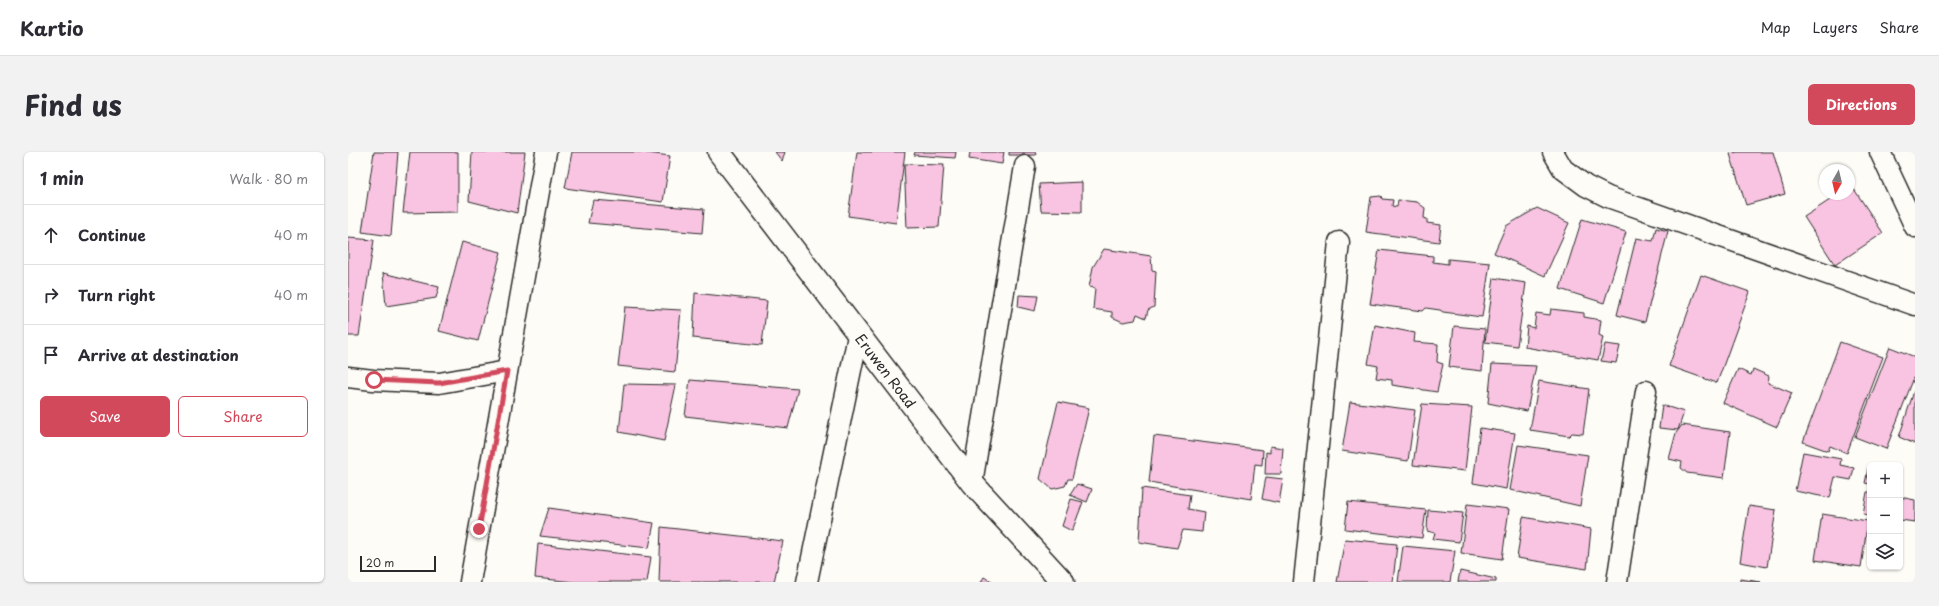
<!DOCTYPE html>
<html lang="en">
<head>
<meta charset="utf-8">
<style>
	:root { --surface:#fff; --page:#f2f2f3; --text:#2b2b33; --muted:#7c7c81; --line:#e1e1e2; --accent:#d1495b }
	body { margin:0; font-family:"Playpen Sans",sans-serif; background:var(--page); color:var(--text) }
	.controls { position:absolute; right:12px; bottom:12px; display:grid; overflow:hidden; border-radius:6px; box-shadow:0 1px 3px #0004 }
	.controls button { width:36px; height:36px; display:grid; place-items:center; padding:0; border:0; border-bottom:1px solid var(--line); background:var(--surface); color:var(--text); font:20px sans-serif }
	.compass { position:absolute; left:1471px; top:12px; width:36px; height:36px; border-radius:50%; background:var(--surface); box-shadow:0 1px 3px #0004; rotate:188deg }
	.scale { position:absolute; left:12px; bottom:10px; width:76px; box-sizing:border-box; padding-left:4px; border:2px solid #2b2b2b; border-top:0; font-size:11px; line-height:14px; white-space:nowrap; color:#2b2b2b; -webkit-text-stroke:3px #fdfcf7; paint-order:stroke }
	.stop { position:absolute; width:12px; height:12px; margin:-9px; border:3px solid #d1495b; border-radius:50%; background:#fff }
	.stop.end { background:#d1495b; border-color:#fff; box-shadow:0 1px 4px #0008 }
	.list { margin:0; padding:0; list-style:none }
	h2 { display:flex; justify-content:space-between; align-items:center; height:52px; margin:0; padding:0 16px; font-size:17px }
	h2 small { font-size:13px; font-weight:400; color:var(--muted) }
	.list li { display:grid; grid-template-columns:26px 1fr auto; gap:12px; align-items:center; box-sizing:border-box; height:60px; padding:0 16px; border-top:1px solid var(--line) }
	.list b { display:block; font-size:15px; white-space:nowrap }
	.list em { font-size:13px; font-style:normal; color:var(--muted) }
	.actions { display:flex; gap:8px; padding:12px 16px }
	.actions a { flex:1; padding:9px 0; border:1px solid var(--accent); border-radius:6px; text-align:center; font-size:14px; color:var(--accent) }
	.actions .main { background:var(--accent); color:#fff }
	.icon { flex:none; width:22px; height:22px; fill:none; stroke:currentColor; stroke-width:2; stroke-linecap:round; stroke-linejoin:round }
	.map { position:relative; flex:none; width:1567px; height:430px; overflow:hidden; border-radius:6px }
	header { display:flex; align-items:center; gap:24px; box-sizing:border-box; height:56px; padding:0 20px; background:var(--surface); border-bottom:1px solid var(--line) }
	header strong { font-size:19px }
	nav { display:flex; gap:22px; margin-inline-start:auto; font-size:14px }
	.intro { display:flex; align-items:center; justify-content:space-between; box-sizing:border-box; height:96px; padding:0 24px }
	h1 { margin:0; font-size:28px }
	.button { padding:10px 18px; border-radius:6px; background:var(--accent); color:#fff; font-size:14px; font-weight:700 }
	main { display:flex; gap:24px; padding:0 24px }
	aside { flex:1; background:var(--surface); border-radius:6px; box-shadow:0 1px 3px #0004 }
	.map>svg:first-child { display:block }
</style>
</head>
<body>
<header>
<strong>Kartio</strong>
<nav><a>Map</a><a>Layers</a><a>Share</a></nav>
</header>
<div class="intro"><h1>Find us</h1><a class="button">Directions</a></div>
<main>
<aside>
<h2>1 min<small>Walk · 80 m</small></h2>
<ul class="list">
<li><svg class="icon" aria-label="ahead" viewBox="0 0 24 24"><path d="M12 20V5M6 11l6-6 6 6"/></svg><div><b>Continue</b></div><em>40 m</em></li>
<li><svg class="icon" aria-label="right" viewBox="0 0 24 24"><path d="M7 20v-9h11M14 6l5 5-5 5"/></svg><div><b>Turn right</b></div><em>40 m</em></li>
<li><svg class="icon" aria-label="arrive" viewBox="0 0 24 24"><path d="M6 21V4h12l-3 4 3 4H6"/></svg><div><b>Arrive at destination</b></div></li>
</ul>
<div class="actions"><a class="main">Save</a><a>Share</a></div>
</aside>
<div class="map">
<svg width="1567" height="430" viewBox="0 0 1567 430">
	<rect width="100%" height="100%" fill="#fdfcf7"/>
	<filter id="ink" filterUnits="userSpaceOnUse"><feTurbulence type="fractalNoise" baseFrequency=".025" numOctaves="2"/><feDisplacementMap in="SourceGraphic" scale="8" xChannelSelector="R" yChannelSelector="G"/><feConvolveMatrix kernelMatrix="1 2 1 2 8 2 1 2 1" color-interpolation-filters="sRGB"/></filter>
	<g filter="url(#ink)">
		<g fill="#f8c4e1" stroke="#2b2b2b">
			<polygon points="26,0 50,0 43,84 14,80"/>
			<polygon points="62,0 110,0 110,60 55,61"/>
			<polygon points="124,0 177,0 169,61 121,49"/>
			<polygon points="224,0 292,0 322,4 315,50 217,36"/>
			<polygon points="427,0 437,0 434,9"/>
			<polygon points="509,0 557,0 548,71 500,64"/>
			<polygon points="567,0 608,0 607,6 566,3"/>
			<polygon points="622,0 656,0 654,12 621,7"/>
			<polygon points="661,0 687,0 688,3 661,3"/>
			<polygon points="1389,0 1425,0 1437,42 1398,53 1382,2"/>
			<polygon points="556,12 596,13 591,75 559,76"/>
			<polygon points="734,30 734,60 693,59 691,32"/>
			<polygon points="1504,34 1535,81 1487,113 1456,65 1491,42 1501,42 1501,36"/>
			<polygon points="1033,44 1034,47 1045,48 1044,54 1049,55 1050,48 1069,50 1077,56 1076,66 1079,67 1079,71 1093,73 1091,90 1018,80 1023,45"/>
			<polygon points="245,48 356,57 354,81 240,71"/>
			<polygon points="1189,56 1221,71 1197,124 1146,101 1158,74"/>
			<polygon points="1234,67 1278,80 1256,151 1212,137"/>
			<polygon points="1308,76 1320,79 1297,170 1269,163 1288,86 1305,89"/>
			<polygon points="0,86 26,88 11,184 0,184"/>
			<polygon points="114,90 153,100 130,189 91,179"/>
			<polygon points="756,97 803,104 804,118 808,119 806,155 800,158 798,166 789,162 787,168 775,170 764,165 764,160 745,157 747,136 741,135 745,115"/>
			<polygon points="1031,98 1085,104 1085,110 1100,112 1100,107 1142,111 1134,165 1095,160 1092,158 1078,156 1075,159 1022,152"/>
			<polygon points="35,121 91,135 88,146 38,154"/>
			<polygon points="1353,123 1402,140 1369,231 1321,214"/>
			<polygon points="1146,126 1178,131 1169,194 1137,190"/>
			<polygon points="347,141 419,149 414,193 345,186"/>
			<polygon points="671,143 690,144 687,159 670,155"/>
			<polygon points="277,155 333,158 327,220 270,214"/>
			<polygon points="1203,157 1236,161 1236,165 1253,168 1251,183 1255,185 1250,208 1177,195 1179,174 1186,176 1188,161 1202,163"/>
			<polygon points="1027,173 1067,181 1066,190 1090,192 1089,210 1095,212 1089,240 1044,233 1044,228 1028,226 1030,214 1020,212"/>
			<polygon points="1106,174 1137,177 1134,219 1101,215"/>
			<polygon points="1492,190 1535,205 1499,301 1482,294 1480,299 1455,290"/>
			<polygon points="1257,192 1272,194 1268,211 1253,209"/>
			<polygon points="1542,195 1567,205 1567,223 1538,297 1507,285"/>
			<polygon points="1144,212 1188,214 1179,259 1140,251"/>
			<polygon points="1390,217 1403,223 1405,217 1421,224 1420,231 1444,241 1429,275 1375,251"/>
			<polygon points="342,228 450,237 440,276 337,264"/>
			<polygon points="1191,229 1241,237 1235,282 1224,281 1221,284 1182,278"/>
			<polygon points="276,232 328,233 316,289 271,280"/>
			<polygon points="1567,236 1567,292 1551,285"/>
			<polygon points="710,250 741,256 724,327 720,327 717,334 704,337 692,327"/>
			<polygon points="1002,250 1067,258 1060,309 994,299"/>
			<polygon points="1074,252 1124,255 1117,319 1065,313"/>
			<polygon points="1314,253 1336,260 1330,278 1311,276"/>
			<polygon points="1334,273 1382,280 1376,326 1339,321 1333,316 1334,310 1321,307 1328,281"/>
			<polygon points="1132,276 1167,281 1158,337 1125,331"/>
			<polygon points="806,284 915,298 914,313 907,312 903,347 801,330"/>
			<polygon points="1170,293 1240,303 1232,354 1162,338"/>
			<polygon points="922,294 935,296 933,322 917,322 918,300 922,301"/>
			<polygon points="1455,300 1493,307 1492,313 1506,316 1503,328 1487,325 1482,346 1447,339"/>
			<polygon points="1520,317 1522,317 1522,332 1517,331"/>
			<polygon points="918,325 935,327 931,351 914,347"/>
			<polygon points="729,332 744,337 739,350 722,343"/>
			<polygon points="794,336 842,343 840,357 856,360 854,380 835,378 829,396 791,390"/>
			<polygon points="1519,340 1522,340 1522,363 1515,362"/>
			<polygon points="1552,345 1567,348 1567,370 1552,368"/>
			<polygon points="723,347 735,350 724,379 714,374"/>
			<polygon points="1000,350 1078,358 1074,386 997,377"/>
			<polygon points="1119,352 1161,357 1154,407 1113,401"/>
			<polygon points="1401,354 1428,358 1419,415 1392,410"/>
			<polygon points="201,356 306,371 301,396 192,384"/>
			<polygon points="1080,358 1115,361 1111,390 1085,387 1087,381 1079,379"/>
			<polygon points="1474,362 1520,369 1513,415 1467,408"/>
			<polygon points="1175,365 1243,377 1239,417 1169,406"/>
			<polygon points="313,375 435,389 426,430 311,430"/>
			<polygon points="997,387 1049,392 1045,430 989,430"/>
			<polygon points="190,392 303,405 299,430 226,430 187,426"/>
			<polygon points="1055,394 1107,399 1102,430 1050,430"/>
			<polygon points="1112,419 1148,427 1148,430 1110,430"/>
			<polygon points="636,425 644,430 633,430"/>
			<polygon points="1392,427 1413,430 1392,430"/>
		</g>
		<g fill="none" stroke-linecap="round" stroke-linejoin="round">
			<defs>
				<g id="street">
					<polyline points="1205,0 1215,17 1238,34 1260,45 1567,153"/>
					<polyline points="1532,0 1567,75"/>
					<polyline points="0,225 25,228 91,231 159,219"/>
					<polyline points="624,331 677,14"/>
					<polyline points="122,430 198,0"/>
					<polyline points="459,430 510,184"/>
					<polyline points="956,430 991,90"/>
					<polyline points="1269,430 1298,239"/>
				</g>
				<g id="secondary">
					<path id="s1" d="M371,0l253,331 91,99"/>
				</g>
			</defs>
			<use href="#street" stroke="#2b2b2b" stroke-width="23"/>
			<use href="#secondary" stroke="#2b2b2b" stroke-width="25"/>
			<use href="#street" stroke="#fdfcf7" stroke-width="20"/>
			<use href="#secondary" stroke="#fdfcf7" stroke-width="22"/>
		</g>
	</g>
	<g fill="none" stroke-linecap="round" stroke-linejoin="round" filter="url(#ink)">
		<polyline stroke="#d1495b" stroke-width="5" points="26,228 91,231 159,219 131,377"/>
	</g>
	<g text-anchor="middle" dominant-baseline="central" stroke-width="4" stroke-linejoin="round" paint-order="stroke">
		<g font-size="14" fill="#2b2b2b" stroke="#fdfcf7">
			<text stroke="none"><textPath href="#s1" startOffset="275">Eruwen Road</textPath></text>
		</g>
	</g>
</svg>
<div class="controls">
<button>+</button>
<button>−</button>
<button><svg class="icon" aria-label="layers" viewBox="0 0 24 24"><path d="M12 4l9 5-9 5-9-5zM3 14l9 5 9-5"/></svg></button>
</div>
<svg class="compass" viewBox="-18 -18 36 36"><path d="M0-13l5 13h-10z" fill="#e53935"/><path d="M0 13l5-13h-10z" fill="#7c7c81"/></svg>
<div class="scale">20 m</div>
<div class="stop" style="left:26px;top:228px"></div>
<div class="stop end" style="left:131px;top:377px"></div>
</div>
</main>
</body>
</html>
